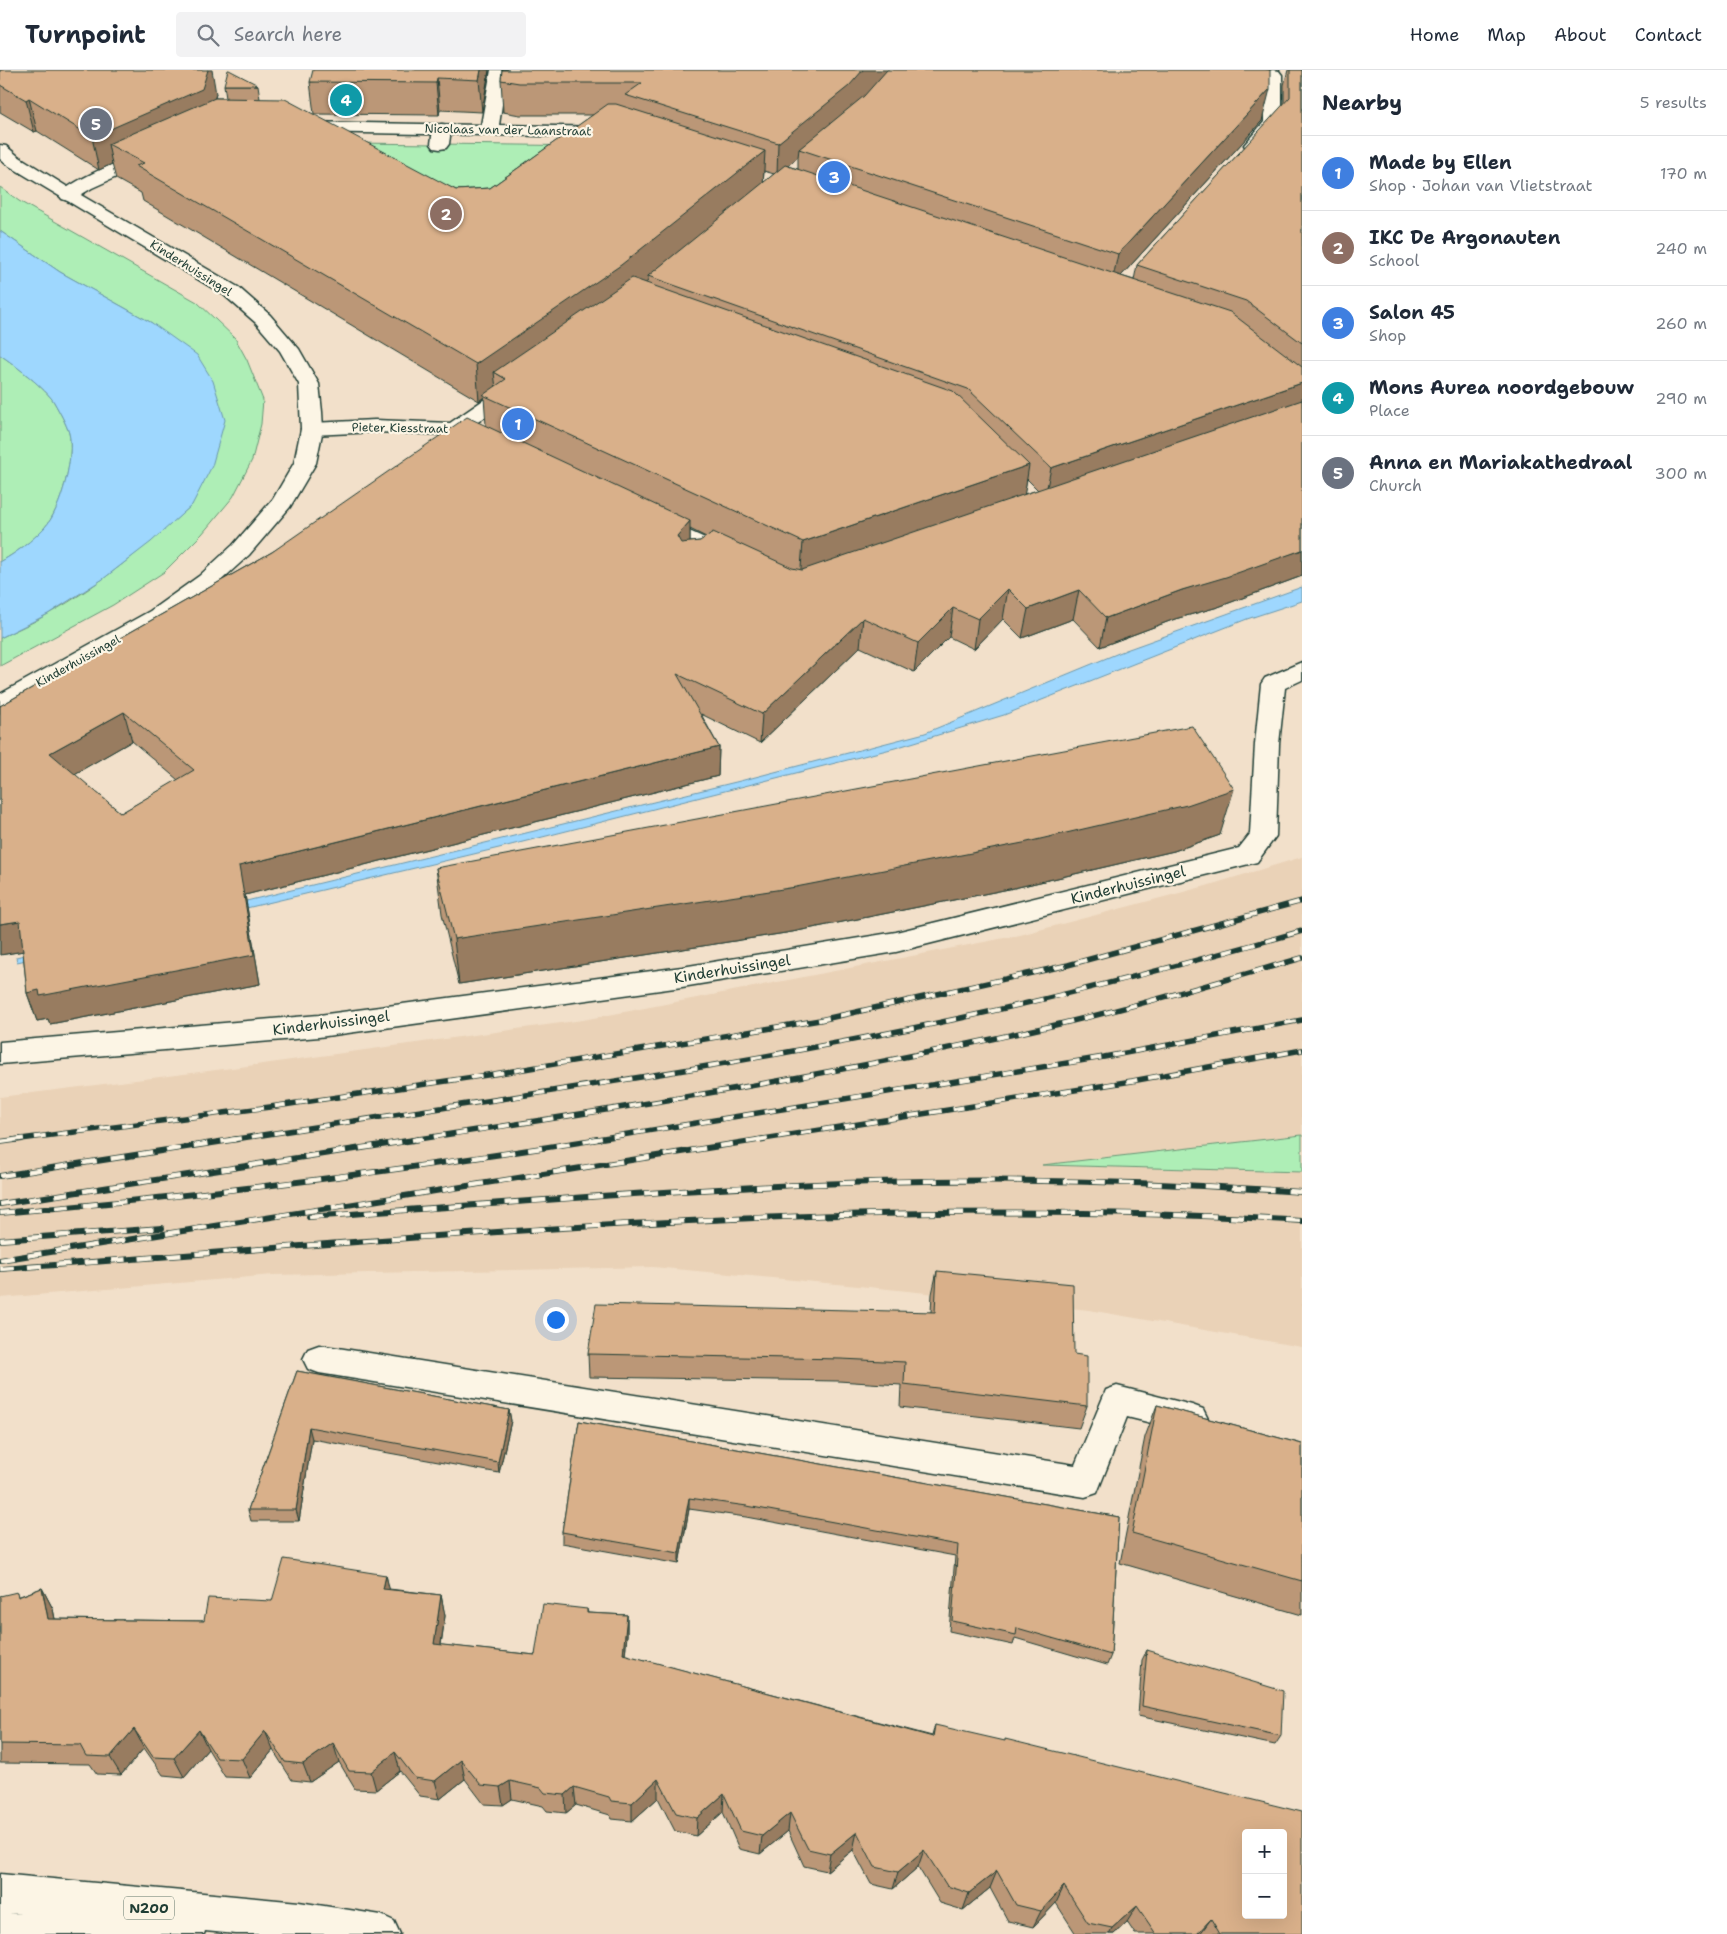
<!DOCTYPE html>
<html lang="en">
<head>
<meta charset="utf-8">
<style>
	:root { --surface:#fff; --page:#f2f2f3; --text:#1f2937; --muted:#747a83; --line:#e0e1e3; --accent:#ea580c }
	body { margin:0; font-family:"Shantell Sans",sans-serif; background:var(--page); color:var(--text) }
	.controls { position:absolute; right:15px; bottom:15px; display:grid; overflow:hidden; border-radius:5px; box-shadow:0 5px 20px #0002 }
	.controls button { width:45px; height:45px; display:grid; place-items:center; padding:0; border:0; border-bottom:1px solid var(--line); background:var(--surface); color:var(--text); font:25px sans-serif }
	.you { position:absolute; left:555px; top:1249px; width:18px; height:18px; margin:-12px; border:4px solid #fff; border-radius:50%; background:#1a73e8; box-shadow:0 0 0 8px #1a73e833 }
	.badge { display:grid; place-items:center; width:32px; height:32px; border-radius:50%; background:var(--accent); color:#fff; font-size:16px; font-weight:700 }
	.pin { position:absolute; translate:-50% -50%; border:2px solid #fff; box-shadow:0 1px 5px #0006 }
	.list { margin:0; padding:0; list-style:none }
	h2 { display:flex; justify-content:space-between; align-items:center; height:65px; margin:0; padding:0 20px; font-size:21px }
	h2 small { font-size:16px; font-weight:400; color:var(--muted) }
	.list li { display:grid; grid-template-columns:32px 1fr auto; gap:15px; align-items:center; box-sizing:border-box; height:75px; padding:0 20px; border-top:1px solid var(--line) }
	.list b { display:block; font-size:19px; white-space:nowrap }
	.list p { margin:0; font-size:16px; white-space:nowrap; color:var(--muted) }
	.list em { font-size:16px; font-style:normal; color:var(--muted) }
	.icon { flex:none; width:28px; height:28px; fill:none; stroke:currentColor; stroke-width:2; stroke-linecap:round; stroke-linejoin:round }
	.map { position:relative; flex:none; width:1302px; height:1864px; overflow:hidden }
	header { display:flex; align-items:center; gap:30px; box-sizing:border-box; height:70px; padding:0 25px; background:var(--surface); border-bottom:1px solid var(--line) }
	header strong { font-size:24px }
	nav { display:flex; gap:28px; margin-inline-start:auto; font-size:18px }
	.search { width:350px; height:45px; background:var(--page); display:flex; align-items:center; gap:12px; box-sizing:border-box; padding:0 18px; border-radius:5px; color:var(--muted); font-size:19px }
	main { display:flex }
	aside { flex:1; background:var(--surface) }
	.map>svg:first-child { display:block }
</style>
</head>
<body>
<header>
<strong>Turnpoint</strong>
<div class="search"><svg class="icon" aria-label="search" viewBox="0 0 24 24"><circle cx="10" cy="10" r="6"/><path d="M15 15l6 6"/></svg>Search here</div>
<nav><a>Home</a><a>Map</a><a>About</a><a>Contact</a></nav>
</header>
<main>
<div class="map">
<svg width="1302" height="1864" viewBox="0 0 1302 1864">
	<rect width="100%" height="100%" fill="#f2e0ca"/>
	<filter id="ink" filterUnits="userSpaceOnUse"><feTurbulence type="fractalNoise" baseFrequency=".02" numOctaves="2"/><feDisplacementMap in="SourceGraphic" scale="10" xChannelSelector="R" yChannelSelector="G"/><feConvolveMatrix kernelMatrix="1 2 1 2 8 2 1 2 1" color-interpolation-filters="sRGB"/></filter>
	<g filter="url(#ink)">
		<polygon fill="#ead2b7" points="1302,787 1302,1065 1047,1095 1302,1102 1302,1277 1089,1240 869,1217 653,1197 273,1205 0,1228 0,1027 240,997 583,950 1020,865 1206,816"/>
		<g fill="#aeeeb6" stroke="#669675">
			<polygon points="355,73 599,76 492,154"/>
			<path d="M0,117l19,14 178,101 38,36 12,22 16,40 -2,24 -9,36 -19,37 -31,37 -38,38 -51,33 -113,61v-28c16,-8 33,-15 48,-24 53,-29 99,-69 144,-109l-40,-182 -92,-51 -60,-41z"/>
			<path d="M0,285c13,8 47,35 54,47 5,9 12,21 15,31 6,23 -8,77 -24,94 -13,14 -29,26 -45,35z"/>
			<polygon points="1302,1065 1302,1102 1042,1095"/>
		</g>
		<g fill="#9ed7fe" stroke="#6b99ad">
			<path d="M0,161l60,41 92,51 45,32 16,26 12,39 -13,46 -20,39 -41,37 -48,37 -55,35 -48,24v-76c16,-9 32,-21 45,-35 16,-17 30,-71 24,-94 -3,-10 -10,-22 -15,-31 -7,-12 -41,-39 -54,-47z"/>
			<polygon points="1302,517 1302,531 1247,549 1004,645 895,678 499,778 36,888 17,892 16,887 740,711 925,663 1126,580"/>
		</g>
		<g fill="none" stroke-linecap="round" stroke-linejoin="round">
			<defs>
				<g id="lane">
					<polygon points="442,54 448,55 451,59 449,74 446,78 440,79 434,78 431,74 433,59 436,55"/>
					<polygon points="1302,592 1302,610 1285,618 1279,674 1276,766 1257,792 896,882 682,917 319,967 0,994 0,972 319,945 682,897 896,862 1239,778 1250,764 1255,674 1261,614 1265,608"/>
					<polygon points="319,1275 1075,1395 1106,1320 1117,1316 1192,1335 1203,1339 1208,1349 1203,1359 1192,1363 1127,1347 1097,1423 1085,1427 319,1303 308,1299 303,1289 308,1279"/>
				</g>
				<g id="street">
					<polygon points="491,0 507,0 499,55 607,57 613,58 616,62 613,66 607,67 302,62 296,61 293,57 296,53 302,52 481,55"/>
					<path d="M1273,0l6,1 3,4v48c-8,12 -20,30 -35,26l-3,-4 20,-23v-47l3,-4z"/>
					<path d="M148,81l6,1 3,4 -3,4 -62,28 -18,11 -6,2 -6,-2 -3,-4c9,-13 72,-40 89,-44z"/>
					<polygon points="515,311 522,313 525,317 522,321 462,363 455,365 375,362 312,365 305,363 301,359 305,355 312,353 375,350 450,353 508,313"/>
					<polygon points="656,446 738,483 741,488 738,493 730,495 722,493 648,458 645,453 648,448"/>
				</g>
				<polygon id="secondary" points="0,75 6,76 18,86 74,121 238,217 270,245 299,279 319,314 322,342 323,359 316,393 290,437 249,485 215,516 166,551 9,641 0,643 0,624 150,541 199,506 233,475 273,429 294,393 301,359 299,314 280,281 256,253 224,225 6,94 0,89"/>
				<polygon id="primary" points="0,1804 299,1832 381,1845 394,1851 400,1864 236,1864 205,1861 204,1864 0,1864 0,1842 20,1844 0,1842"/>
			</defs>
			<use href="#lane" stroke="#1f3d34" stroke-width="3"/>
			<use href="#street" stroke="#1f3d34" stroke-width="3"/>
			<use href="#secondary" stroke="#1f3d34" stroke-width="3"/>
			<use href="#primary" stroke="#1f3d34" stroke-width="3"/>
			<use href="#lane" fill="#fcf5e5" fill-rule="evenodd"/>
			<use href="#street" fill="#fcf5e5" fill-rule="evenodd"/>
			<use href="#secondary" fill="#fcf5e5" fill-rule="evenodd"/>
			<use href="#primary" fill="#fcf5e5" fill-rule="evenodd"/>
			<defs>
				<g id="rail-far1">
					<polyline points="13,1070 270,1037 494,1004 820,950 1068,895 1302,831"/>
					<path d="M230,1070c244,-38 489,-70 731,-122 115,-25 228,-55 341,-87"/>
					<path d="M412,1070c205,-31 410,-63 612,-108 94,-20 186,-48 278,-74"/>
					<polyline points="591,1070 1104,987 1302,950"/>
					<polyline points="757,1070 1132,1011 1302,980"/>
				</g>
				<g id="rail">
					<polyline points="0,1072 22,1069"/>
					<polyline points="0,1106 238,1069"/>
					<polyline points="0,1134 420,1069"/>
					<path d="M0,1143c201,-17 400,-42 599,-74"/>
					<path d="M309,1147c188,-13 375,-29 564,-35 143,-4 286,0 429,10"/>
					<polyline points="0,1170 162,1158"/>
					<polyline points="0,1190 764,1069"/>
					<path d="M0,1199c433,-32 868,-75 1302,-48"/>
				</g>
			</defs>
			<use href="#rail-far1" stroke="#1f3d34" stroke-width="5.5"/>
			<use href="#rail" stroke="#1f3d34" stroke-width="6"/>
			<use href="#rail-far1" stroke="#fcf5e5" stroke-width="4" stroke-dasharray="11" stroke-linecap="butt"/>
			<use href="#rail" stroke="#fcf5e5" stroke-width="4.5" stroke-dasharray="14" stroke-linecap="butt"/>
		</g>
		<g fill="#bb9777" stroke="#1f3d34" fill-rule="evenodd">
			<path d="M0,0l216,24 -1,4h11l-2,-13h34l2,14 196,91 34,-2 103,-73h-73l-17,-3 -2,-32 1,-10 760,51 -141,155 13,4 3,-15 147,-161v-19l4,-15h14v506l-84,31 -43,12 -75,28 -27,-28 -51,19 -19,-19 -29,30 -25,-12 -35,35 -54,-25 -100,96 -59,-29 18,33 -1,29 -473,119 15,89 -210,40 -2,-5 -11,2 -10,-28 -4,-42 -23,4v-249l272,-154 214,-127 -2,-28 -5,4 -336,-200 -2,-8 -25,-14 -4,-15 -13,6 -62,-39 -3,1 -34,-20zM798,87v12l-11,-3zM764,101l10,3 -11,9zM1027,409l11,11 -14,4zM690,459l16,8 -6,4 -10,1zM132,671l46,39 -57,33 -47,-39z"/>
			<polygon points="489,0 482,42 440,40 439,45 314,44 310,12"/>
			<polygon points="1220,765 1174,781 1014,818 792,862 459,914 442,844 436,798"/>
			<polygon points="937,1201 1074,1284 1087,1336 1079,1358 900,1337 901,1315 838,1311 589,1307 588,1284 931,1242 932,1224"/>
			<polygon points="297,1301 509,1340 511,1351 499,1403 312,1369 299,1451 251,1451 248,1440"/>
			<polygon points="1157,1335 1302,1374 1302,1545 1120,1493 1145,1367"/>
			<polygon points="579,1351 1119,1447 1111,1585 1107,1595 1015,1568 1013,1575 949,1561 955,1486 746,1447 689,1439 679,1494 562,1473 562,1462"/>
			<polygon points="386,1505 389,1519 441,1525 445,1546 441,1575 535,1585 587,1539 588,1543 627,1545 627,1565 625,1585 932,1666 935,1655 1302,1864 1135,1864 1127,1852 1114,1864 1076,1864 1056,1833 1033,1857 1008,1851 990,1818 963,1840 940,1833 918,1797 893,1819 871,1814 853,1780 827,1801 804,1796 788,1761 760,1784 739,1779 723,1742 696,1766 675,1761 658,1728 632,1751 612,1749 610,1745 576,1735 566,1743 547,1741 543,1736 512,1729 503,1735 484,1734 465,1709 440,1729 420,1726 400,1701 376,1720 355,1719 339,1692 310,1712 292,1710 273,1680 250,1708 225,1707 208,1679 184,1707 163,1705 144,1678 121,1705 97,1704 90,1694 0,1693 0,1526 20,1526 42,1518 53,1539 55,1549 204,1551 272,1531"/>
			<polygon points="1147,1580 1281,1666 1275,1675 1138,1646 1142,1590"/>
		</g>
		<g fill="#987b61" stroke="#1f3d34">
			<polygon points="208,0 212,0 216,24 207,52 108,74 112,94 99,100 92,67"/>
			<polygon points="481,0 489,0 482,42 479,10"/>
			<polygon points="863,0 889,0 847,48 799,79 798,87 777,105 778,73"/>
			<polygon points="437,8 440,40 439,45 436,13"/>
			<polygon points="1270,19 1262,51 1111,217 1118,184"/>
			<polygon points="29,28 37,61 34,62 26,30"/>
			<polygon points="765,81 763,117 648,206 648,211 622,232 506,309 494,302 496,319 483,325 484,327 479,331 476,294"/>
			<polygon points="1302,313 1302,337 1045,427 1051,398"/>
			<polygon points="1029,395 1023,434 800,511 803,472"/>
			<polygon points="690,451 690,480 676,495 677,466"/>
			<polygon points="1302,480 1302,506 1218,537 1175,549 1100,577 1106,548 1182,520"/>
			<polygon points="1008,519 1003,549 974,579 978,549"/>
			<polygon points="1079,520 1073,549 1022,568 1028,539"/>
			<polygon points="953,538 949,567 914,602 918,573"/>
			<polygon points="863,548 860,577 760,673 762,644"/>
			<polygon points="124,642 132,671 59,713 50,683"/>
			<polygon points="719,677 718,706 245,825 260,914 50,954 48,949 37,951 27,923 239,796"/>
			<polygon points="1234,719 1220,765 1174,781 1014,818 792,862 459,914 454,869"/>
			<polygon points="20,851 30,880 0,885 0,854"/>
			<polygon points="509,1340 511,1351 499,1403 498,1392"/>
			<polygon points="309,1357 312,1369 299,1451 296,1440"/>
			<polygon points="689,1428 689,1439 679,1494 679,1483"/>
			<polygon points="386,1505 391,1526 383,1519"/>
			<polygon points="42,1518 53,1539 59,1569 48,1549"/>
			<polygon points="441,1525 445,1546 438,1594 434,1574"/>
			<polygon points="627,1545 627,1565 623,1604 623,1584"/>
			<polygon points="134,1659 144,1678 121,1705 110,1687"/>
			<polygon points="199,1660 208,1679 184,1707 174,1688"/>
			<polygon points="265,1661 273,1680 250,1708 242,1689"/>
			<polygon points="333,1673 339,1692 310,1712 303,1694"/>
			<polygon points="395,1682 400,1701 376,1720 371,1702"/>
			<polygon points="461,1690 465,1709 440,1729 435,1711"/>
			<polygon points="658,1709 658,1728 632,1751 632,1733"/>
			<polygon points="510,1711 512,1729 503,1735 500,1717"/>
			<polygon points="574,1717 576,1735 566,1743 565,1725"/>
			<polygon points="724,1724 723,1742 696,1766 697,1748"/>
			<polygon points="790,1743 788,1761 760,1784 762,1766"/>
			<polygon points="857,1762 853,1780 827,1801 830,1784"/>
			<polygon points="924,1780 918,1797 893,1819 898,1802"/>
			<polygon points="997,1801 990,1818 963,1840 969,1823"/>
			<polygon points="1064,1816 1056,1833 1033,1857 1041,1841"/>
			<polygon points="1137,1836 1127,1852 1114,1864 1109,1864 1112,1858"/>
			<polygon points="1211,1849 1200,1864 1197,1864"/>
		</g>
		<g fill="#d9b08a" stroke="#1f3d34" fill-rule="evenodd">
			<polygon points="0,0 208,0 202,19 92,67 29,28 26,30 0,15"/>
			<polygon points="228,0 229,0 258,15 224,15"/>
			<polygon points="313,0 481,0 479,10 437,8 436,13 310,12"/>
			<polygon points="502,0 863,0 849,16 778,73 625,25 642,13 519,13 501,10"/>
			<polygon points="887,0 1270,0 1270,19 1118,184 799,79 864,26"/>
			<polygon points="1290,0 1302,0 1302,273 1246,231 1137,195 1290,27"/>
			<polygon points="215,28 285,29 456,120 490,118 608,34 616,34 765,81 621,195 476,294 136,96 144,93 108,74"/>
			<polygon points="785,95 1230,242 1302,297 1302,313 1051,398 968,319 648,206"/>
			<polygon points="632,208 953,321 1029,395 803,472 483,325 506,309 494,302"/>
			<path d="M1302,330v150l-76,27 -44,13 -76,28 -27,-28 -51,19 -20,-20 -30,30 -25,-11 -35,35 -55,-25 -101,96 -85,-40 42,73 -480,119 15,89 -214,41 -1,-6 -12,3 -7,-72 -20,3v-218l272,-154 195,-135 223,104 -13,15 4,7 19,-2 13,-9 79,36 10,2zM124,642l70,58 -73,43 -71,-60z"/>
			<polygon points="1192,656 1234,719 1187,735 1023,773 796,817 454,869 436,798"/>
			<polygon points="937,1201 1073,1214 1074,1284 1087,1286 1087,1336 904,1314 905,1292 841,1289 588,1284 596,1234 935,1242"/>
			<polygon points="297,1301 509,1340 498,1392 309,1357 296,1440 248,1440"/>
			<polygon points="1157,1335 1302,1374 1302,1511 1132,1463"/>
			<polygon points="579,1351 1119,1447 1111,1585 1017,1558 1016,1565 952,1551 958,1475 747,1436 689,1428 679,1483 562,1462"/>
			<path d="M284,1489l102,16 -3,14 58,6 -7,49 101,11 8,-51 44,5v4l40,2 -4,39 310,83 2,-12 70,16v-2l297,73v122h-82l-9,-15 -14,15h-41l-19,-28 -25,22 -24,-5 -24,-37 -23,25 -25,-6 -19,-34 -28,22 -22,-7 -23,-36 -26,22 -23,-5 -18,-35 -27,22 -22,-5 -18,-36 -28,23 -21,-5 -17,-37 -27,24 -21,-5 -18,-34 -26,24 -21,-2 -2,-4 -35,-10 -9,8 -20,-2 -4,-5 -31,-7 -10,6 -19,-2 -20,-25 -26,21 -20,-3 -20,-26 -24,20 -22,-1 -16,-28 -30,21 -18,-2 -20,-31 -23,28 -25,-1 -18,-28 -25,28 -21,-1 -19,-28 -24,28 -24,-1 -6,-11 -80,-1v-148l17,-4 1,5 24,-9 6,31 156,2 4,-23 64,3zM1246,1763h37v82h-37z"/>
			<polygon points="1147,1580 1283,1621 1281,1666 1142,1636"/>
		</g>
	</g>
	<g text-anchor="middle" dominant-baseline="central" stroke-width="4.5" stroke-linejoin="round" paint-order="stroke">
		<g font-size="12" fill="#1f3d34" stroke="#fcf5e5">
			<text transform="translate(508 60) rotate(1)">Nicolaas van der Laanstraat</text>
			<text transform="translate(191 198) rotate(32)">Kinderhuissingel</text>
			<text transform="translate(400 358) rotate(1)">Pieter Kiesstraat</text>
			<text transform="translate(78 591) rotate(-29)">Kinderhuissingel</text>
		</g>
		<rect fill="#fcf5e5" stroke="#617469" stroke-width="1" x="124" y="1826.5" width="50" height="23" rx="4"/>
		<g font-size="14" font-weight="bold" fill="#1f3d34">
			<text x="149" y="1838">N200</text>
		</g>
		<g font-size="15" fill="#1f3d34" stroke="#fcf5e5">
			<text transform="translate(1128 815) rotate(-14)">Kinderhuissingel</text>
			<text transform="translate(732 899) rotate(-9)">Kinderhuissingel</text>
			<text transform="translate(331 953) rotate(-7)">Kinderhuissingel</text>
		</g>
	</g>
</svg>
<div class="controls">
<button>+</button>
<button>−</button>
</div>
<div class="you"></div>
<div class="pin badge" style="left:518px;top:354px;background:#3f7fe0">1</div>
<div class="pin badge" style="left:446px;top:144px;background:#8d6e63">2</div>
<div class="pin badge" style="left:834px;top:107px;background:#3f7fe0">3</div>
<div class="pin badge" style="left:346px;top:30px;background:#0f9aa8">4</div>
<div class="pin badge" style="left:96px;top:54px;background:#6b7280">5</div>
</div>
<aside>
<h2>Nearby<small>5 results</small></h2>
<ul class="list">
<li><span class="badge" style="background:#3f7fe0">1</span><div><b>Made by Ellen</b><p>Shop · Johan van Vlietstraat</p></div><em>170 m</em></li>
<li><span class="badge" style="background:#8d6e63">2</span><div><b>IKC De Argonauten</b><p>School</p></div><em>240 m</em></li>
<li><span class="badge" style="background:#3f7fe0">3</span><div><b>Salon 45</b><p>Shop</p></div><em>260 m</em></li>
<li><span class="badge" style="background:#0f9aa8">4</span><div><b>Mons Aurea noordgebouw</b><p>Place</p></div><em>290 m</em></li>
<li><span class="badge" style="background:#6b7280">5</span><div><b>Anna en Mariakathedraal</b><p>Church</p></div><em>300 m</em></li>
</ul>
</aside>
</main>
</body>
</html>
